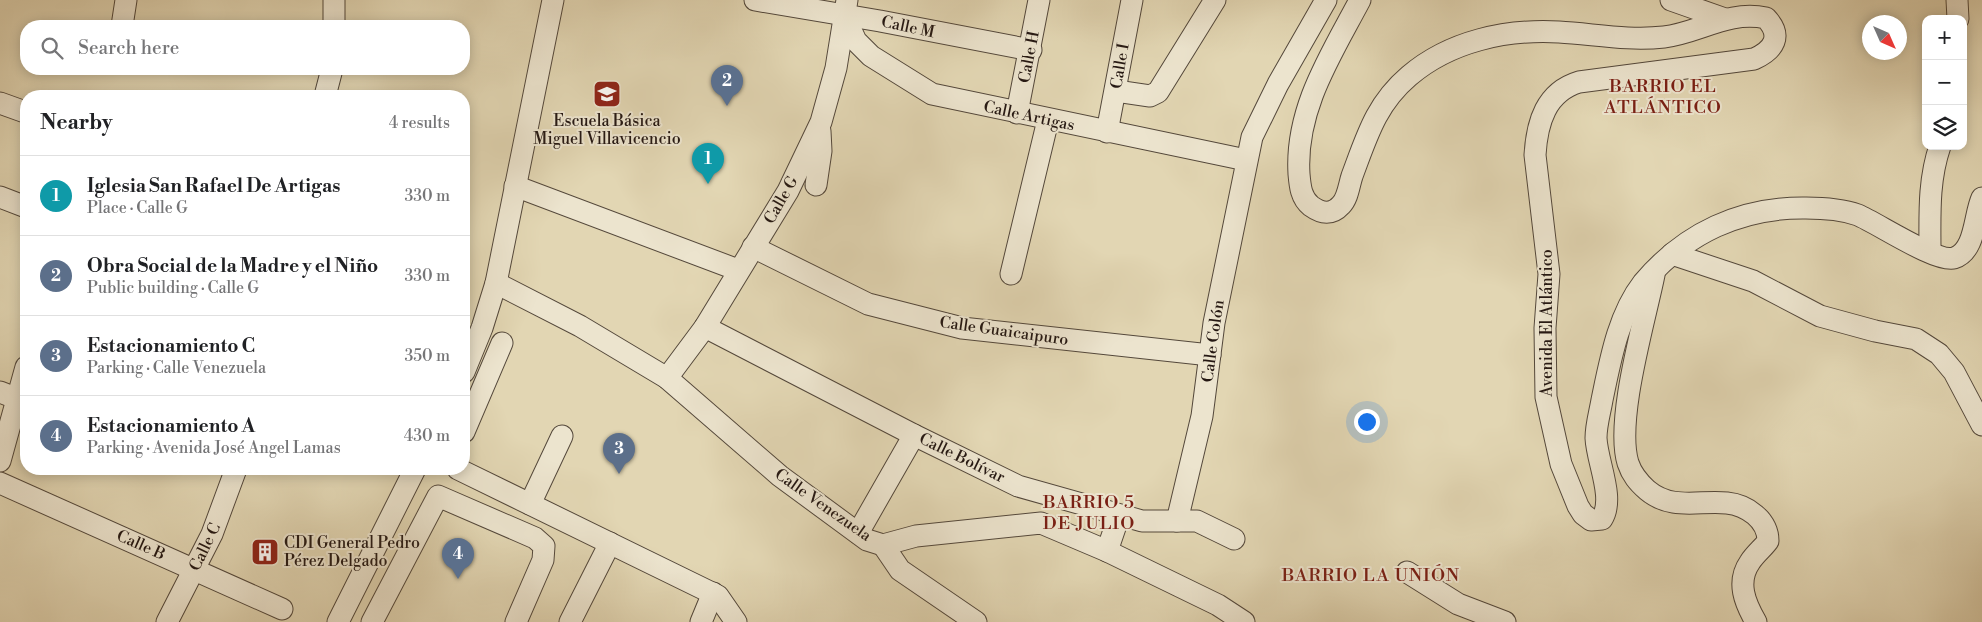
<!DOCTYPE html>
<html lang="en">
<head>
<meta charset="utf-8">
<style>
	:root { --surface:#fff; --page:#f2f2f2; --text:#202124; --muted:#757577; --line:#e0e0e0; --accent:#0f766e }
	body { margin:0; font-family:"Libre Bodoni",serif; background:var(--page); color:var(--text) }
	.controls { position:absolute; right:15px; top:15px; display:grid; overflow:hidden; border-radius:10px; box-shadow:0 2px 12px #0003 }
	.controls button { width:45px; height:45px; display:grid; place-items:center; padding:0; border:0; border-bottom:1px solid var(--line); background:var(--surface); color:var(--text); font:25px sans-serif }
	.compass { position:absolute; left:1862px; top:15px; width:45px; height:45px; border-radius:50%; background:var(--surface); box-shadow:0 2px 12px #0003; rotate:135deg }
	.you { position:absolute; left:1366px; top:421px; width:18px; height:18px; margin:-12px; border:4px solid #fff; border-radius:50%; background:#1a73e8; box-shadow:0 0 0 8px #1a73e833 }
	.badge { display:grid; place-items:center; width:32px; height:32px; border-radius:50%; background:var(--accent); color:#fff; font-size:16px; font-weight:700 }
	.pin { position:absolute; translate:-50% -41px; filter:drop-shadow(0 1px 2px #0008) }
	.pin::after { content:''; position:absolute; top:26px; width:18px; height:15px; background:inherit; clip-path:polygon(0 0,100% 0,50% 100%) }
	.list { margin:0; padding:0; list-style:none }
	h2 { display:flex; justify-content:space-between; align-items:center; height:65px; margin:0; padding:0 20px; font-size:21px }
	h2 small { font-size:16px; font-weight:400; color:var(--muted) }
	.list li { display:grid; grid-template-columns:32px 1fr auto; gap:15px; align-items:center; box-sizing:border-box; height:80px; padding:0 20px; border-top:1px solid var(--line) }
	.list b { display:block; font-size:19px; white-space:nowrap }
	.list p { margin:0; font-size:16px; white-space:nowrap; color:var(--muted) }
	.list em { font-size:16px; font-style:normal; color:var(--muted) }
	.icon { flex:none; width:28px; height:28px; fill:none; stroke:currentColor; stroke-width:2; stroke-linecap:round; stroke-linejoin:round }
	.map { position:relative; flex:none; width:1982px; height:622px; overflow:hidden }
	.search { position:absolute; background:var(--surface); box-shadow:0 2px 12px #0003; left:20px; top:20px; width:450px; height:55px; display:flex; align-items:center; gap:12px; box-sizing:border-box; padding:0 18px; border-radius:20px; color:var(--muted); font-size:19px }
	.panel { position:absolute; background:var(--surface); box-shadow:0 2px 12px #0003; left:20px; top:90px; width:450px; height:385px; border-radius:20px }
	.map>svg:first-child { display:block }
</style>
</head>
<body>
<div class="map">
<svg width="1982" height="622" viewBox="0 0 1982 622">
	<rect width="100%" height="100%" fill="#e2d6b3"/>
	<filter id="stains"><feTurbulence type="fractalNoise" baseFrequency=".004" numOctaves="4"/><feColorMatrix values="0 0 0 0 .2 0 0 0 0 .09 0 0 0 0 .02 0 0 0 .5 -.17"/></filter>
	<radialGradient id="worn" r=".72"><stop offset=".6" stop-color="#630" stop-opacity="0"/><stop offset="1" stop-color="#630" stop-opacity=".3"/></radialGradient>
	<g fill="none" stroke-linecap="round" stroke-linejoin="round">
		<defs>
			<g id="minor">
				<polyline points="334,0 334,26"/>
				<polyline points="755,0 880,21 1031,50"/>
				<path d="M1360,0c-29,55 -65,109 -61,174 1,12 2,24 12,32 11,8 21,9 30,-1 7,-7 8,-20 11,-29 15,-40 24,-72 57,-100 41,-35 97,-47 150,-44 35,2 69,9 105,5 35,-4 64,-27 102,-19 17,18 8,32 -12,41l-175,23c-33,10 -42,40 -44,73l14,119 -4,54 1,69 15,67 17,42 5,8 8,6 11,-1c13,-21 -5,-57 -6,-81 0,-13 4,-26 6,-38 8,-38 16,-85 41,-117 42,-50 98,-76 163,-75 17,0 35,1 52,7 19,8 79,48 96,43 22,-7 20,-43 28,-60"/>
				<polyline points="1671,0 1725,19"/>
				<polyline points="1957,0 1958,19"/>
				<polyline points="844,15 856,41 871,56 932,94 1246,160"/>
				<polyline points="122,26 126,0"/>
				<polyline points="1116,91 1150,96 1158,92 1215,0"/>
				<polyline points="325,96 332,69"/>
				<polyline points="0,103 25,112"/>
				<polyline points="1017,113 1039,0"/>
				<polyline points="1107,132 1132,0"/>
				<polyline points="816,185 821,151 820,131"/>
				<polyline points="515,186 738,270"/>
				<polyline points="0,197 26,207"/>
				<polyline points="753,247 868,304 962,328 1210,355"/>
				<path d="M1930,252c0,-36 -2,-71 10,-106"/>
				<polyline points="1672,254 1753,281 1820,316 1875,331 1916,339 1939,354 1954,372 1982,425"/>
				<polyline points="1011,274 1048,120"/>
				<path d="M1654,275c-9,45 -39,145 -26,188 4,12 10,19 19,27 25,21 52,10 80,13 20,2 41,17 41,38 -5,7 -13,13 -18,21 -14,20 -5,41 6,60"/>
				<polyline points="496,283 580,326 667,378 780,476 867,540 883,545 916,536 1041,523 1107,551 1218,605 1244,622"/>
				<polyline points="705,327 914,435 1018,486 1142,521 1197,521 1234,539"/>
				<polyline points="464,372 482,328 496,283 553,0"/>
				<polyline points="667,378 705,327 788,191 821,122 836,68 847,0"/>
				<polyline points="0,392 18,399"/>
				<polyline points="464,432 502,343"/>
				<polyline points="0,461 26,367"/>
				<polyline points="458,469 718,596 736,622"/>
				<polyline points="0,483 282,609"/>
				<polyline points="530,504 562,436"/>
				<polyline points="1177,521 1202,416 1214,323 1252,137 1278,84 1326,0"/>
				<polyline points="858,533 914,435"/>
				<polyline points="883,545 900,570 976,622"/>
				<polyline points="1107,551 1119,516"/>
				<polyline points="1407,572 1458,604 1505,622"/>
				<polyline points="167,622 212,534 236,469"/>
				<polyline points="338,622 415,469"/>
				<polyline points="372,622 438,496 535,538 544,546 543,560 516,622"/>
				<polyline points="570,622 610,543"/>
				<polyline points="701,622 713,593"/>
			</g>
		</defs>
		<use href="#minor" stroke="#54483b" stroke-width="23"/>
		<use href="#minor" stroke="#ece4ce" stroke-width="21"/>
	</g>
	<defs>
		<symbol id="school-square" viewBox="-11 -11 22 22"><rect x="-9" y="-9" width="18" height="18" rx="4" fill="#8f2418" stroke="#ece4ce"/><path d="M0-5L7-2L0 1L-7-2ZM-4 1L0 2.5L4 1V4Q0 6-4 4Z" fill="#fff"/></symbol>
		<symbol id="building-square" viewBox="-11 -11 22 22"><rect x="-9" y="-9" width="18" height="18" rx="4" fill="#8f2418" stroke="#ece4ce"/><path d="M-4-6H4V6H1V3H-1V6H-4ZM-2.5-4.3h1.7v1.8h-1.7ZM.8-4.3h1.7v1.8H.8ZM-2.5-1h1.7V.8h-1.7ZM.8-1h1.7V.8H.8Z" fill="#fff"/></symbol>
	</defs>
	<g fill-rule="evenodd">
		<use href="#school-square" x="591" y="78" width="32" height="32"/>
		<use href="#building-square" x="249" y="536" width="32" height="32"/>
	</g>
	<g text-anchor="middle" dominant-baseline="central" stroke-width="4" stroke-linejoin="round" paint-order="stroke">
		<g font-size="16" fill="#251813" stroke="#ece4ce">
			<text transform="translate(908 27) rotate(12)">Calle M</text>
			<text transform="translate(1029 57) rotate(-79)">Calle H</text>
			<text transform="translate(1120 66) rotate(-80)">Calle I</text>
			<text transform="translate(1029 116) rotate(12)">Calle Artigas</text>
			<text transform="translate(781 200) rotate(-60)">Calle G</text>
			<text transform="translate(1547 323) rotate(-90)">Avenida El Atlántico</text>
			<text transform="translate(1004 331) rotate(8)">Calle Guaicaipuro</text>
			<text transform="translate(1213 341) rotate(-82)">Calle Colón</text>
			<text transform="translate(962 458) rotate(26)">Calle Bolívar</text>
			<text transform="translate(823 505) rotate(35)">Calle Venezuela</text>
			<text transform="translate(141 545) rotate(24)">Calle B</text>
			<text transform="translate(205 547) rotate(-64)">Calle C</text>
		</g>
		<g font-size="16" fill="#251813" stroke="#ece4ce">
			<text x="607" y="121">Escuela Básica<tspan x="607" dy="18">Miguel Villavicencio</tspan></text>
			<text x="284" y="543" text-anchor="start">CDI General Pedro<tspan x="284" dy="18">Pérez Delgado</tspan></text>
		</g>
		<g font-size="18" letter-spacing="1" fill="#7a1f14" stroke="#ece4ce">
			<text x="1663" y="86">BARRIO EL<tspan x="1663" dy="21">ATLÁNTICO</tspan></text>
			<text x="1089" y="502">BARRIO 5<tspan x="1089" dy="21">DE JULIO</tspan></text>
			<text x="1371" y="575">BARRIO LA UNIÓN</text>
		</g>
	</g>
	<rect width="100%" height="100%" filter="url(#stains)"/>
	<rect width="100%" height="100%" fill="url(#worn)"/>
</svg>
<div class="controls">
<button>+</button>
<button>−</button>
<button><svg class="icon" aria-label="layers" viewBox="0 0 24 24"><path d="M12 4l9 5-9 5-9-5zM3 14l9 5 9-5"/></svg></button>
</div>
<svg class="compass" viewBox="-18 -18 36 36"><path d="M0-13l5 13h-10z" fill="#e53935"/><path d="M0 13l5-13h-10z" fill="#757577"/></svg>
<div class="you"></div>
<div class="pin badge" style="left:708px;top:184px;background:#0f9aa8">1</div>
<div class="pin badge" style="left:727px;top:106px;background:#5c6f8a">2</div>
<div class="pin badge" style="left:619px;top:474px;background:#5c6f8a">3</div>
<div class="pin badge" style="left:458px;top:579px;background:#5c6f8a">4</div>
<div class="search"><svg class="icon" aria-label="search" viewBox="0 0 24 24"><circle cx="10" cy="10" r="6"/><path d="M15 15l6 6"/></svg>Search here</div>
<section class="panel">
<h2>Nearby<small>4 results</small></h2>
<ul class="list">
<li><span class="badge" style="background:#0f9aa8">1</span><div><b>Iglesia San Rafael De Artigas</b><p>Place · Calle G</p></div><em>330 m</em></li>
<li><span class="badge" style="background:#5c6f8a">2</span><div><b>Obra Social de la Madre y el Niño</b><p>Public building · Calle G</p></div><em>330 m</em></li>
<li><span class="badge" style="background:#5c6f8a">3</span><div><b>Estacionamiento C</b><p>Parking · Calle Venezuela</p></div><em>350 m</em></li>
<li><span class="badge" style="background:#5c6f8a">4</span><div><b>Estacionamiento A</b><p>Parking · Avenida José Angel Lamas</p></div><em>430 m</em></li>
</ul>
</section>
</div>
</body>
</html>
